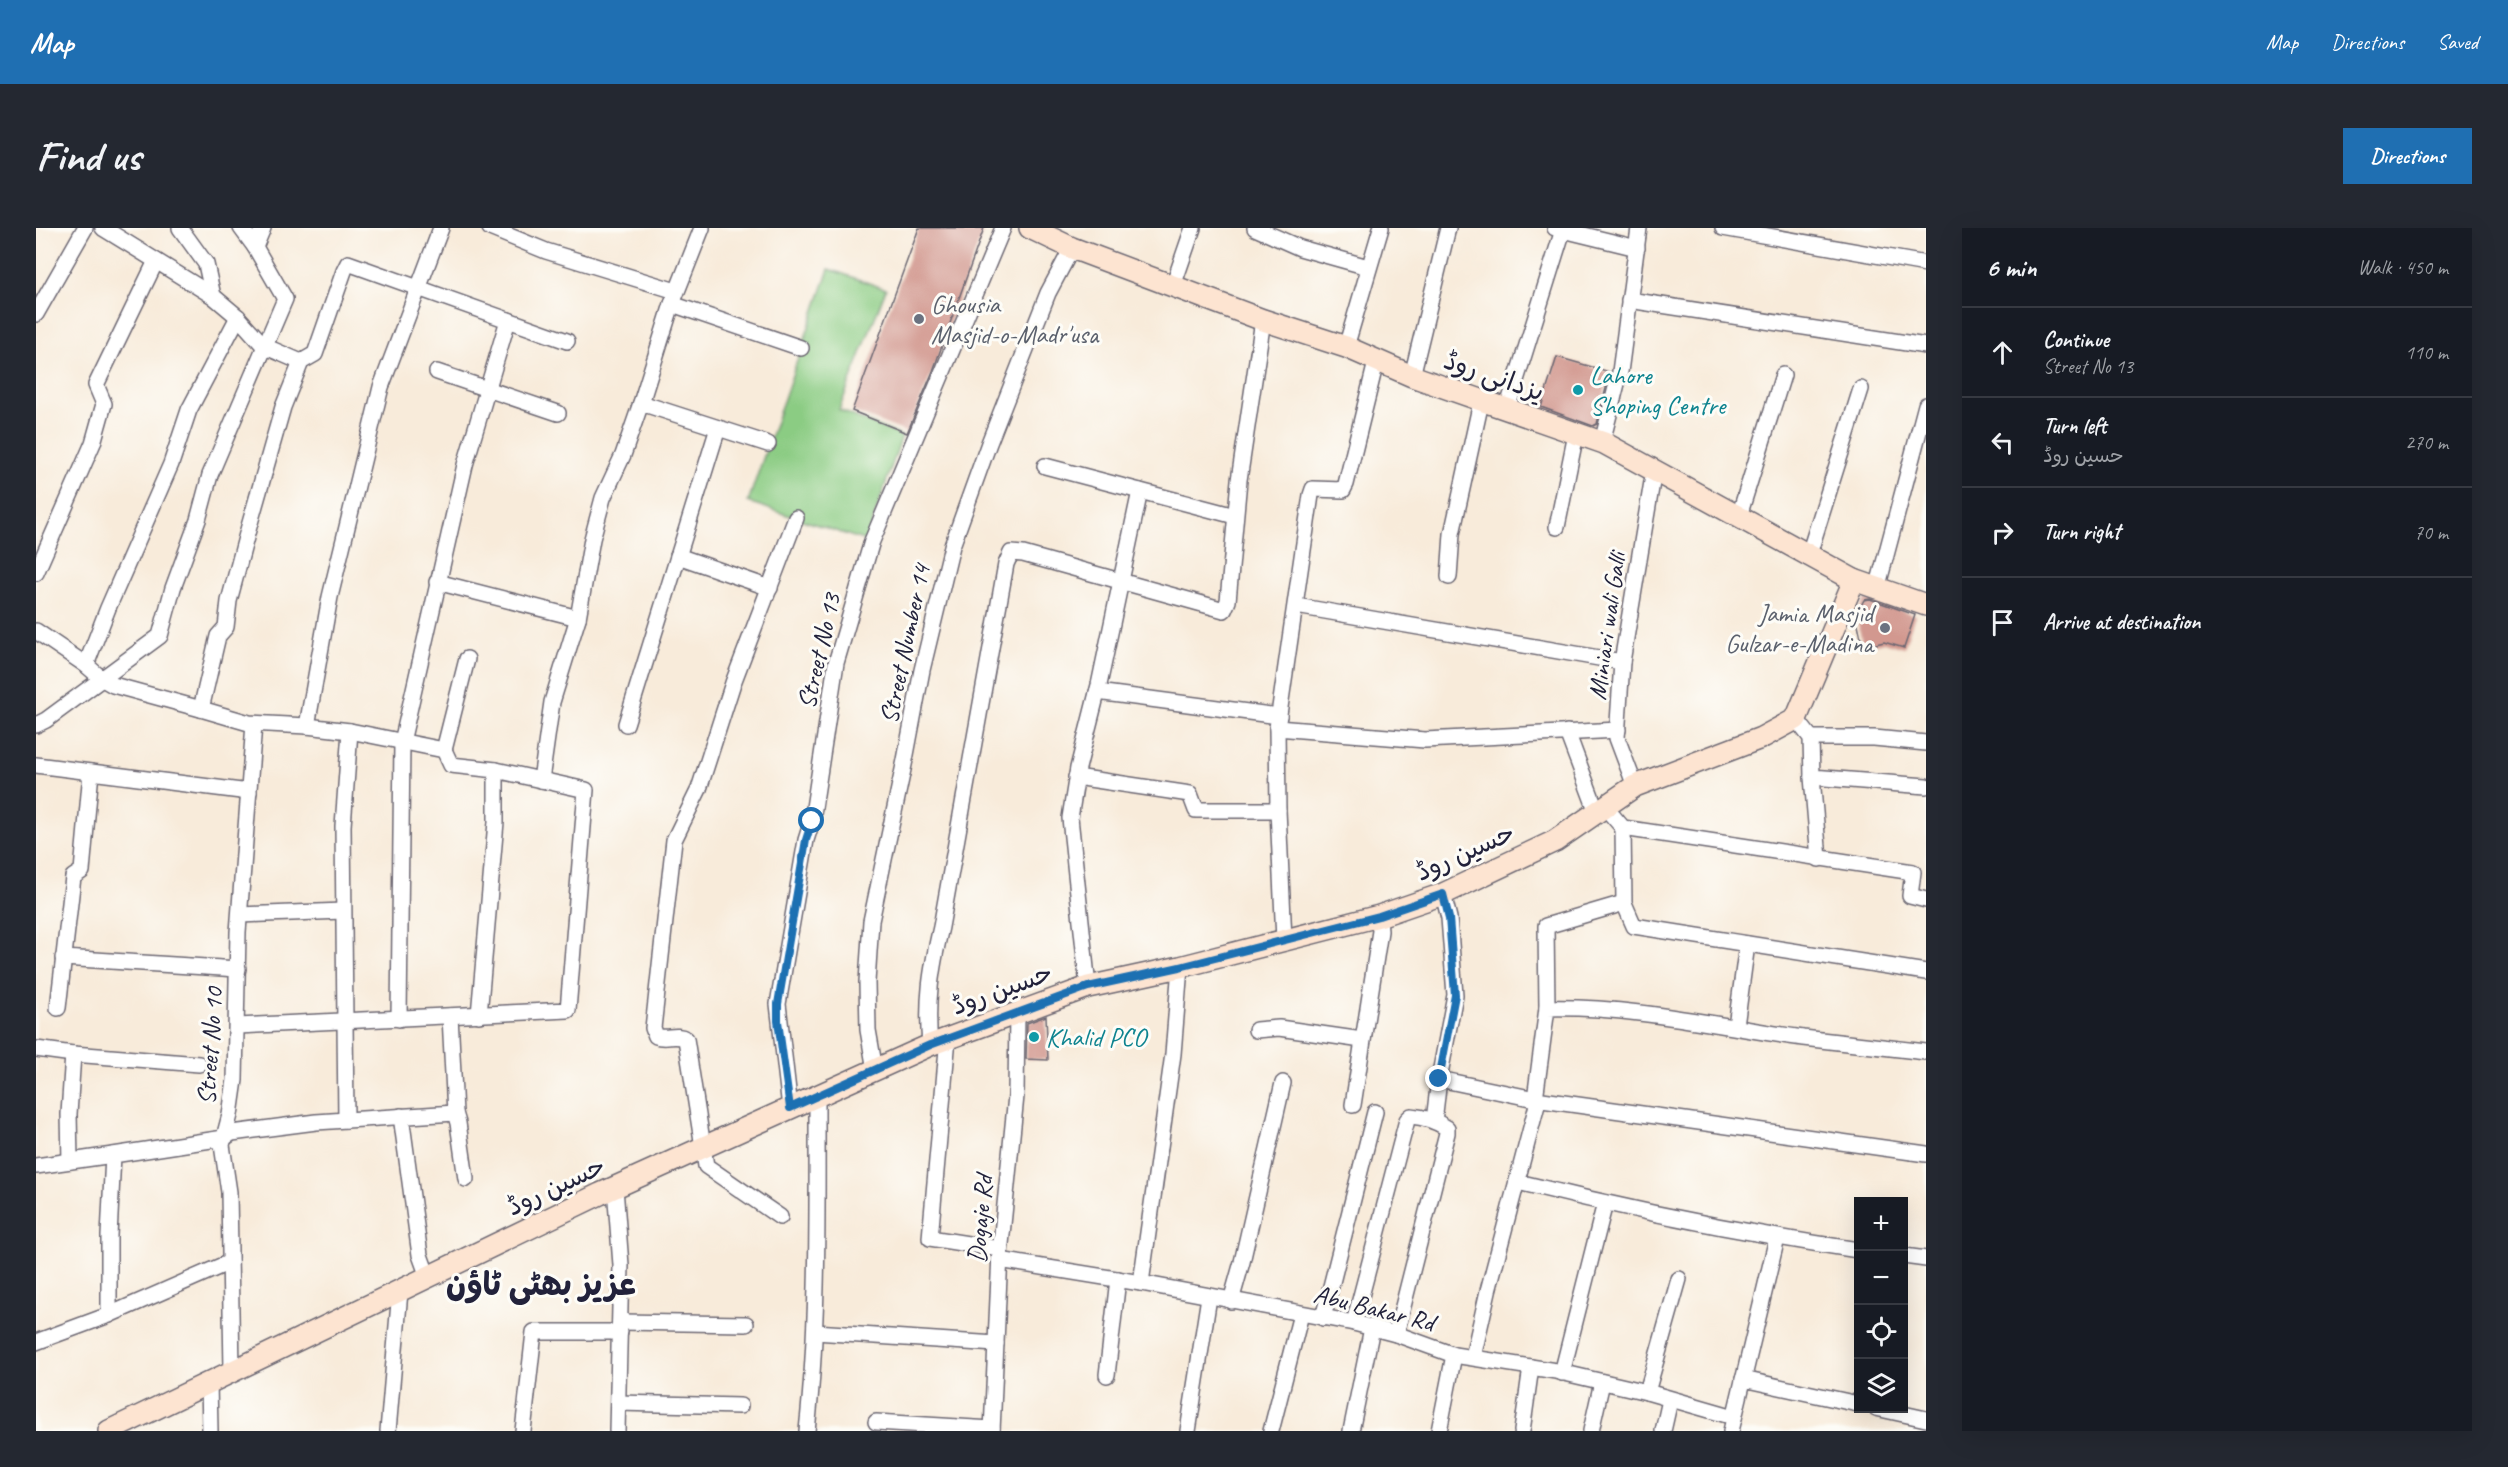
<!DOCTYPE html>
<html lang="en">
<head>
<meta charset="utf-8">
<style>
	:root { --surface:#171b24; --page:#242831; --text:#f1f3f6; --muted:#9ea1a6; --line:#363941; --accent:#1f6fb2 }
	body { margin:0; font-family:Caveat,"Playpen Sans Arabic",sans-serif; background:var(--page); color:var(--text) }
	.controls { position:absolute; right:18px; bottom:18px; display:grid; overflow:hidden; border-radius:0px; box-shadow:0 6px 24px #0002 }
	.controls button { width:54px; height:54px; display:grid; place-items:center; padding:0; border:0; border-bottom:2px solid var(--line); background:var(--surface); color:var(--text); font:30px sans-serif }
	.stop { position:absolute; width:18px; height:18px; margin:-14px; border:4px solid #1f6fb2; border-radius:50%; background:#fff }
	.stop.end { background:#1f6fb2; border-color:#fff; box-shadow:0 2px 6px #0008 }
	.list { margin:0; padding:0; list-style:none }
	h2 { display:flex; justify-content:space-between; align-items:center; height:78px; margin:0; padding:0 24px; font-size:26px }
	h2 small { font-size:20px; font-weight:400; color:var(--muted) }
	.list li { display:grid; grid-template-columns:39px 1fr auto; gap:18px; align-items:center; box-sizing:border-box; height:90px; padding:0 24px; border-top:2px solid var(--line) }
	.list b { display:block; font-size:22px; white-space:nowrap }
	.list p { margin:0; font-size:20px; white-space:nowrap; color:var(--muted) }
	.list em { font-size:20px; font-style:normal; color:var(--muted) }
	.icon { flex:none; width:33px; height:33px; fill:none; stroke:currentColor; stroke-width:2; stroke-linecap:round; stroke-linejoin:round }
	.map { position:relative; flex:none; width:1890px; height:1203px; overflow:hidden; border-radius:0px }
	header { display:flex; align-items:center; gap:36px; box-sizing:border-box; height:84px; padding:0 30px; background:var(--accent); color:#fff }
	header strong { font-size:28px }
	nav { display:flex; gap:33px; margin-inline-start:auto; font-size:21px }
	.intro { display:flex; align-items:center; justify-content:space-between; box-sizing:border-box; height:144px; padding:0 36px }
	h1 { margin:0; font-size:42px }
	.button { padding:15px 27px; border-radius:0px; background:var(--accent); color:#fff; font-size:21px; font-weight:700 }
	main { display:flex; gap:36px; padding:0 36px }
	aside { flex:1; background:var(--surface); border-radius:0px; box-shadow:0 6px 24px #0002 }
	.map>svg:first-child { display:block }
</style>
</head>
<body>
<header>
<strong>Map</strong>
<nav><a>Map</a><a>Directions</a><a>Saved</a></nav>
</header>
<div class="intro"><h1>Find us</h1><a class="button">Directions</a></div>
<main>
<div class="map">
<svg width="1890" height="1203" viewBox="0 0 1890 1203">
	<rect width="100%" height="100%" fill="#fdfcf7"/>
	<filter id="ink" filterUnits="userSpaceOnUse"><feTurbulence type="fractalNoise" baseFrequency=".0167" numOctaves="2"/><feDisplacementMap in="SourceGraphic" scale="12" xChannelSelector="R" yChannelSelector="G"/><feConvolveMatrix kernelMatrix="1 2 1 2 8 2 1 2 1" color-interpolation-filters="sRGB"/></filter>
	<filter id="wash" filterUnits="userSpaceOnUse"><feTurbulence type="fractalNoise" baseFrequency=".008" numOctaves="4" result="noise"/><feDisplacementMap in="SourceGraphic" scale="24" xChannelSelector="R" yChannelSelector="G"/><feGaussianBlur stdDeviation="1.35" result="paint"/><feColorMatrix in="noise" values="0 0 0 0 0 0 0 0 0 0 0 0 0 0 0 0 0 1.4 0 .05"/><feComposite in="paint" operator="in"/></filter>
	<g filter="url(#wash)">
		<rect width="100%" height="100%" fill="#f8ebda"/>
		<polygon fill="#8bcc83" stroke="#56775f" stroke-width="1.5" points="793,41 850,61 803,182 866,208 830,313 712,274"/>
		<g id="blocks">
			<g fill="#d2988f">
				<polygon points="883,0 948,0 897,143 871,205 816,183"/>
				<polygon points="1521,129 1574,144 1561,196 1557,198 1505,179"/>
				<polygon points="1834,371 1879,387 1868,420 1848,414 1827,419 1820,387 1828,372"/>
				<polygon points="1010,788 1012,832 990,831 991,795"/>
			</g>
		</g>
	</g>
	<g filter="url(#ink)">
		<use href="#blocks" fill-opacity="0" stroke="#6d6873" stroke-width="1.5"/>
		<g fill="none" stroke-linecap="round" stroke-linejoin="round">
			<defs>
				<g id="street">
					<polyline points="67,0 177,68 202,89 228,118 265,134"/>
					<polyline points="144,0 170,36 177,68"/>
					<polyline points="205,0 219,19"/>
					<polyline points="454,0 510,23 640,63"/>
					<polyline points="666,0 636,76 765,120"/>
					<polyline points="1219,0 1264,20 1332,39"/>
					<polyline points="1519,0 1601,20"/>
					<polyline points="1687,0 1890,36"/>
					<polyline points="1137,58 1157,0"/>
					<polyline points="1593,72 1890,118"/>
					<polyline points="636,76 605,175 732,216"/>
					<polyline points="0,86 49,0"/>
					<polyline points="1310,119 1345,0"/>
					<polyline points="401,144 522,185"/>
					<polyline points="1376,148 1412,0"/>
					<polyline points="1471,181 1527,2"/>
					<polyline points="1566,214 1584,144 1603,0"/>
					<polyline points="1009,238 1199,288"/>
					<polyline points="1703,288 1747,147"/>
					<polyline points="1521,299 1540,206"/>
					<polyline points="1773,326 1825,161"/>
					<polyline points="642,328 734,360"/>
					<polyline points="0,345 57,215 68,176 60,157 120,33"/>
					<polyline points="1413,349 1416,306 1445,174"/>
					<polyline points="401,354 542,390"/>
					<polyline points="1841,361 1890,177"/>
					<polyline points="1260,378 1586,434"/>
					<polyline points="0,403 50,437 65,450 77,457 165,481 182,408 190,399 193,373 212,302 247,179 265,134 279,126 308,43 312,35 531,113"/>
					<polyline points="50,437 72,380 135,236 153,182 202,89"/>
					<polyline points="1061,464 1243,488"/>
					<polyline points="165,481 213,495 271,498 314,503 408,522 415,537 460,542 505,552 516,474 542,390 556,311 567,270 587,227 605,175"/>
					<polyline points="1760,491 1775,510 1776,549 1890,558"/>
					<polyline points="590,496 682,200"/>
					<polyline points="0,497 10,492 124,408 137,360 162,292 174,247 249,71 219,19 227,0"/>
					<polyline points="271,498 294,369 345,159 405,0"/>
					<polyline points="1241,500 1389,512 1582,502"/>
					<polyline points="1531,504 1561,584"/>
					<polyline points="1775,510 1838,510 1890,515"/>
					<polyline points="408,522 431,431"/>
					<polyline points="0,537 213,564"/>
					<polyline points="1040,549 1154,566 1160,582 1242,582"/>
					<polyline points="1776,549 1783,631"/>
					<polyline points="1599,558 1581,510 1586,434 1618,242"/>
					<polyline points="1569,579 1587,600 1877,644 1874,668 1890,672"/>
					<polyline points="1587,600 1588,675 1598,698 1890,744"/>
					<polyline points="204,687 307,683"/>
					<polyline points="1248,712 1242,582 1241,500 1275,267 1277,261 1307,262 1310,256 1340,134"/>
					<polyline points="27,730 202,741"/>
					<polyline points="1052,759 1034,590 1042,540 1063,457 1104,263"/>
					<polyline points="22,780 37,649 46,643 55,544"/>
					<polyline points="1511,780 1510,698 1588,675"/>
					<polyline points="443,787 460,594 460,542"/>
					<polyline points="363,791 366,514 429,237 472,92"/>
					<polyline points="202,798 532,782 550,562 505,552"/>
					<polyline points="1700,798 1711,716"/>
					<polyline points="1220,802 1243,800 1326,812"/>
					<polyline points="912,810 894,1010 964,1021"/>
					<path d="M894,817c-4,-45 1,-75 11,-118l65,-363 5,-11 12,1 201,56 4,-9 11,-121 24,-160"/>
					<polyline points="0,821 37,826"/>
					<polyline points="839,842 832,802 831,754 835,693 869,532 886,442 916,318 953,215 1012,65 1036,20"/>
					<polyline points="1403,851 1499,871 1890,926"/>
					<polyline points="1317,877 1344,703 1343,688"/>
					<polyline points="754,880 742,776 770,612 776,593 800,435 836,313 967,0"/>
					<polyline points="419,885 422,895 430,951"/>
					<polyline points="365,888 384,1027 392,1049"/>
					<polyline points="310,892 307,598 314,503"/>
					<polyline points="1398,893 1403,851 1419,767 1413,690 1407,666"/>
					<polyline points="34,933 33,886 37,826 163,836"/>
					<polyline points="0,938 77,927"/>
					<path d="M1482,954c112,28 226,51 340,68"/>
					<polyline points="579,960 585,1037 581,1203"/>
					<path d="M744,989l-74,-51 -20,-127c-10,-6 -20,1 -30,-3l-3,-8 21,-188 25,-51 34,-106 63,-165"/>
					<polyline points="1868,1028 1890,1031"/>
					<polyline points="963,1032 1105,1055 1318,1095 1360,1106 1418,1127 1520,1143 1611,1164 1698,1189"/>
					<polyline points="1105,1055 1137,826 1144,739"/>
					<polyline points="1195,1073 1206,1034 1247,855"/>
					<polyline points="73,1087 73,1008 77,927 188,910 196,905 280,894 419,885 414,788"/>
					<polyline points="1287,1090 1339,884"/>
					<polyline points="584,1094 710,1096"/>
					<path d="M1318,1095l53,-203 4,-4c13,1 25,5 36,12v5l-51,201"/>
					<polyline points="779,1104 960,1116"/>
					<polyline points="0,1114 73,1087 194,1034"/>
					<path d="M1437,1129l15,-66 49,-186 -2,-6 12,-91c86,-2 171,18 256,30 41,5 82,9 123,14"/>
					<polyline points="196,1143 193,964 186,917 194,887 199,852 202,704 218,496"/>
					<polyline points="1526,1145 1569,975"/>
					<polyline points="1071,1147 1082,1051"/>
					<polyline points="1707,1151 1822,1176"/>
					<polyline points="173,1154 174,1203"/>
					<polyline points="1611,1164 1643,1051"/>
					<polyline points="582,1175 704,1178"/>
					<polyline points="1840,1180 1890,1191"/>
					<polyline points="840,1194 956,1201"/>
					<polyline points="352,1203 364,1063"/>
					<polyline points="487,1203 498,1104 584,1104"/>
					<path d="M771,1203c12,-111 10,-223 10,-335"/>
					<polyline points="956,1203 964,1026 980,868 981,784"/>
					<polyline points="1152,1203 1173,1069"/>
					<polyline points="1235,1203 1265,1086"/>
					<polyline points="1315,1203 1336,1100"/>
					<polyline points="1403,1203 1418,1127"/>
					<polyline points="1486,1203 1495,1139"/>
					<polyline points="1555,1203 1566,1154"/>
					<polyline points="1627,1203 1634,1172"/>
					<polyline points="1695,1203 1741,1010"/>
				</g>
				<g id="secondary">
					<polyline points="994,0 1036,20 1227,92 1310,119 1376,148 1568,215 1818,352 1890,377"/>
					<polyline points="73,1203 564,966 894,817 1052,759 1144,739 1343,688 1407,666 1519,613 1599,558 1725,510 1760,491 1818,352"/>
				</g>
			</defs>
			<use href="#street" stroke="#6d6873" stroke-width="18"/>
			<use href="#secondary" stroke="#6d6873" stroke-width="24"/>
			<use href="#street" stroke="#fff" stroke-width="15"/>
			<use href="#secondary" stroke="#fde4d1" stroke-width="21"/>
		</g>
	</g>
	<g fill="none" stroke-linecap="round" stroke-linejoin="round" filter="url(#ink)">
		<polyline stroke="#1f6fb2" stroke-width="8" points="776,593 770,612 742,776 742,793 754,880 894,817 1052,759 1144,739 1343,688 1407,666 1413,690 1419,767 1403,851"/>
	</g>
	<g fill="#6b7280" stroke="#fdfcf7" stroke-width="2">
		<circle cx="883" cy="91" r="6"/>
		<circle cx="1849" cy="400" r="6"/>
	</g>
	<g fill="#0f9aa8" stroke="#fdfcf7" stroke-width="2">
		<circle cx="1542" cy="162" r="6"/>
		<circle cx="998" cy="809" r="6"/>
	</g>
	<g text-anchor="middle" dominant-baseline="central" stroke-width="6" stroke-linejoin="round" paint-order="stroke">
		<g font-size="26" fill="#5b616d" stroke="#fdfcf7" text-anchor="start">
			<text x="895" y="76">Ghousia<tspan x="895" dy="30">Masjid-o-Madr'usa</tspan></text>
			<text x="1837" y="385" text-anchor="end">Jamia Masjid<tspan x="1837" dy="30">Gulzar-e-Madina</tspan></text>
		</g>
		<g font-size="26" fill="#0d838f" stroke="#fdfcf7" text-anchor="start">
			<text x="1554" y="147">Lahore<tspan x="1554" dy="30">Shoping Centre</tspan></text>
			<text x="1010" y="809">Khalid PCO</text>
		</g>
		<g font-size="26" fill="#22223b" stroke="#fdfcf7">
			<text transform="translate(1458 148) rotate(19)">یزدانی روڈ</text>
			<text transform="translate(1571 398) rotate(-82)">Miniari wali Galli</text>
			<text transform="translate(869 416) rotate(-78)">Street Number 14</text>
			<text transform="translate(783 423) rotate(-77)">Street No 13</text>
			<text transform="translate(1429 624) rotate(-24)">حسین روڈ</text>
			<text transform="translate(966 761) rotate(-20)">حسین روڈ</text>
			<text transform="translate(174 818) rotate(-86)">Street No 10</text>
			<text transform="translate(520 958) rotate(-25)">حسین روڈ</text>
			<text transform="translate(944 991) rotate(-85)">Dogaje Rd</text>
			<text transform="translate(1338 1080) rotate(14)">Abu Bakar Rd</text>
		</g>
		<g font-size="32" font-weight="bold" fill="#22223b" stroke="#fdfcf7">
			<text x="505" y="1056">عزیز بھٹی ٹاؤن</text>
		</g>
	</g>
</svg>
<div class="controls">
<button>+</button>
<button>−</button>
<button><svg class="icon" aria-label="locate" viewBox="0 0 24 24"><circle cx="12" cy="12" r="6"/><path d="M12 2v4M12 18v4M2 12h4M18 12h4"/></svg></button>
<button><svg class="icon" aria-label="layers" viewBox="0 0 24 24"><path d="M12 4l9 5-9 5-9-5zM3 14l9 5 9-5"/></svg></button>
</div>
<div class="stop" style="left:776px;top:593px"></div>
<div class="stop end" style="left:1403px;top:851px"></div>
</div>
<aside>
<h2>6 min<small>Walk · 450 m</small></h2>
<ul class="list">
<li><svg class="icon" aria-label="ahead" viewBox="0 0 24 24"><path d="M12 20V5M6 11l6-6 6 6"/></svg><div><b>Continue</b><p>Street No 13</p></div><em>110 m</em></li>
<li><svg class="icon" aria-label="left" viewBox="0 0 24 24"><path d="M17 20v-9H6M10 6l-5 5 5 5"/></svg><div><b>Turn left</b><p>حسین روڈ</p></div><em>270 m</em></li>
<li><svg class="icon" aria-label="right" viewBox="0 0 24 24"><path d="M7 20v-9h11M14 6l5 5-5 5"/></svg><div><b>Turn right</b></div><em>70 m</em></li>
<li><svg class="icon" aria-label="arrive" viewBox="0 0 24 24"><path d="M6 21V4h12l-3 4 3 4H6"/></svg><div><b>Arrive at destination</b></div></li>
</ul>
</aside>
</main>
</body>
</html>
